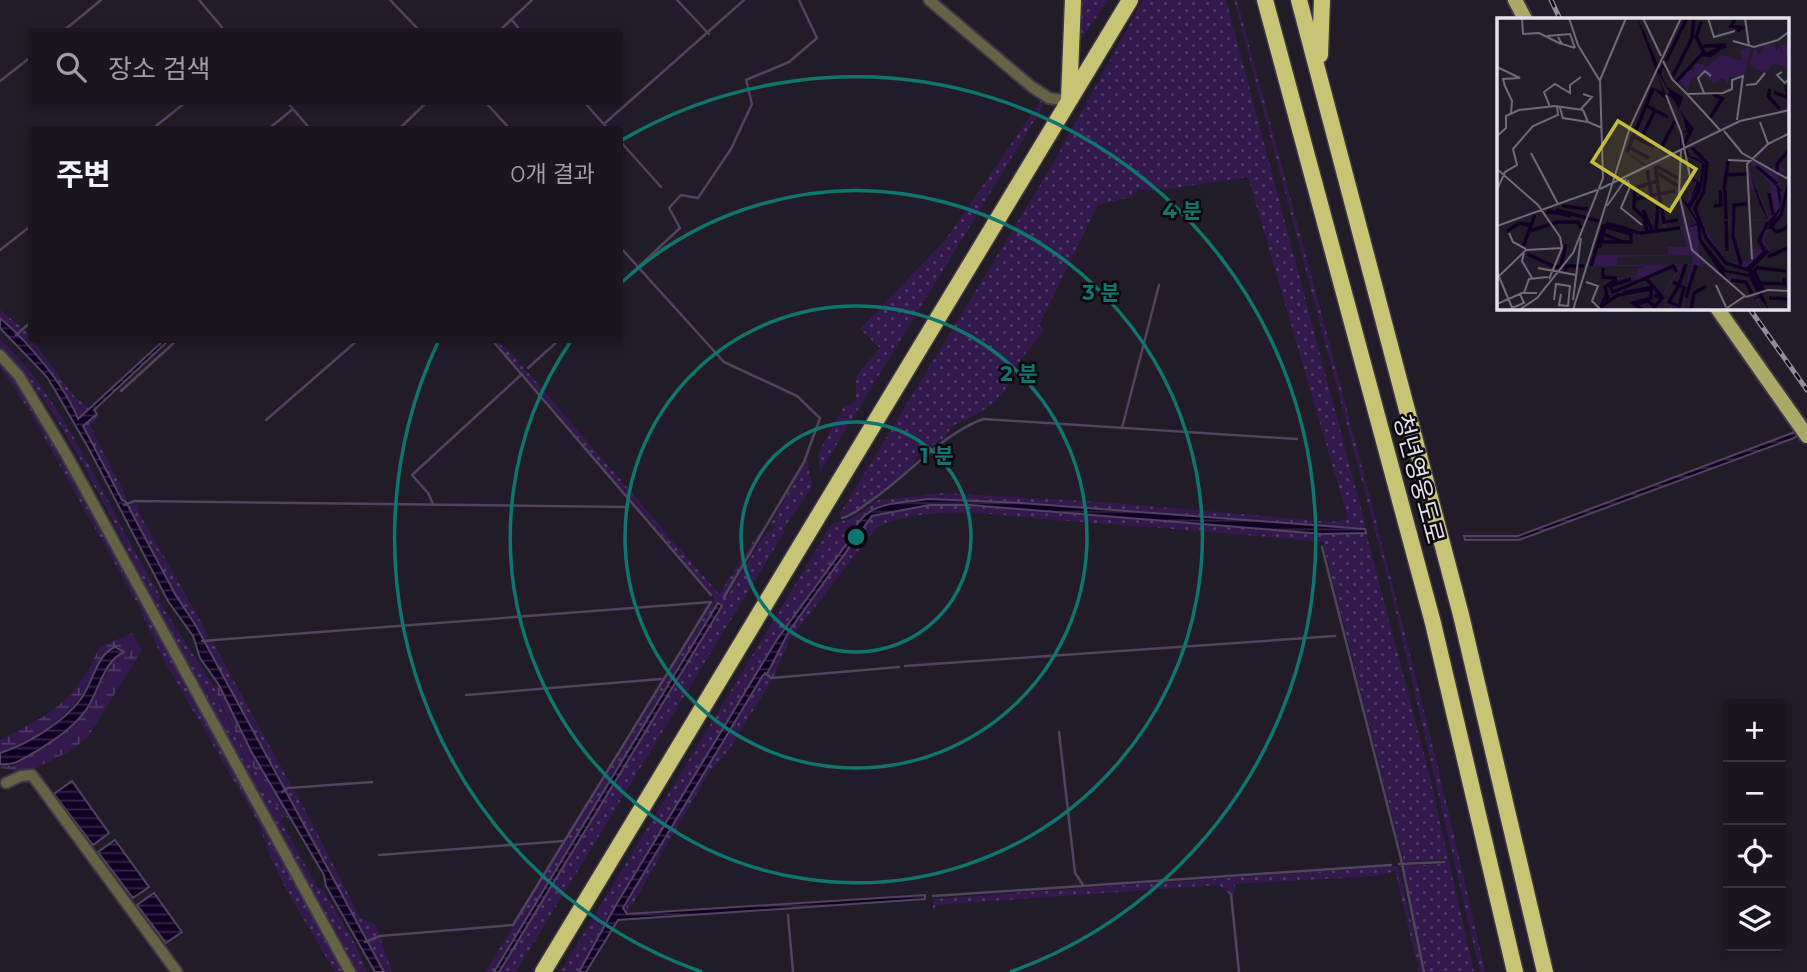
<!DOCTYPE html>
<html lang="ko">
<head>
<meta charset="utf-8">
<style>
	:root { --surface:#1a151f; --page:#27222c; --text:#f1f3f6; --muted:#9f9fa4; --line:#38343d }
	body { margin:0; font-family:Montserrat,"Noto Sans KR",sans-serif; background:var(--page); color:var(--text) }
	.controls { position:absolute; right:21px; bottom:21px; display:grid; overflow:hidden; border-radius:7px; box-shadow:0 4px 10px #0003 }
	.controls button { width:63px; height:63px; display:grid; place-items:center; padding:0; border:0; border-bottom:2px solid var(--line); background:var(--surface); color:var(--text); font:35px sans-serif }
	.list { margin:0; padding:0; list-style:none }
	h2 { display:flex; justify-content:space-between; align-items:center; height:91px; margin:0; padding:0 28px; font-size:30px }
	h2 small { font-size:23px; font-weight:400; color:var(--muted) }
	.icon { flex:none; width:38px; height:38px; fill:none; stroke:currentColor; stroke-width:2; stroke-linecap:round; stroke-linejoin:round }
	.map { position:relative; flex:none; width:1807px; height:972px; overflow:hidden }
	.search { position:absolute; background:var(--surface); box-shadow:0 4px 10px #0003; left:28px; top:28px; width:595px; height:77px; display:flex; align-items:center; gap:18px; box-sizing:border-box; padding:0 24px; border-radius:7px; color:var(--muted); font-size:26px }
	.panel { position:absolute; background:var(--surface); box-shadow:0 4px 10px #0003; left:28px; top:126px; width:595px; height:217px; border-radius:7px }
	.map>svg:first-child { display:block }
</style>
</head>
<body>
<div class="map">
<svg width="1807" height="972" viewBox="0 0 1807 972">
	<defs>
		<pattern id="grass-dots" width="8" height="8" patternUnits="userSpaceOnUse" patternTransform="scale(1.75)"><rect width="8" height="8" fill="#34194d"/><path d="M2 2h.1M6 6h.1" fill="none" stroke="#513a67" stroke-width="1.8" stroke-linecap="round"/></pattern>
		<pattern id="wetland-marsh" width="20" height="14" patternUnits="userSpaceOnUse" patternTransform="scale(1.75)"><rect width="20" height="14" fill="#34194d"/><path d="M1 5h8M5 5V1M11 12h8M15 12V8" fill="none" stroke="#513a67"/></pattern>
		<pattern id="water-rules" width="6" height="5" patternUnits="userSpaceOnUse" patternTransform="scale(1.75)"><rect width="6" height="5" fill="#120024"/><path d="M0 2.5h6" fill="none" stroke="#342544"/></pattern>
	</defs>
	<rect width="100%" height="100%" fill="#221c29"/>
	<g fill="url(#grass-dots)">
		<polygon points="1077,0 1108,0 1078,44"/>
		<polygon points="1143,0 1226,0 1366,527 1285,525 1021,503 928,499 869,510 853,527 848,542 776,641 616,905 579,972 560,972 832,524 852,518 879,500 942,493 1102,502 1331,522 1348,519 1248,177 1155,191 1139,189 1131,197 1098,205 1039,325 1044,330 1005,380 1009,384 996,401 979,413 952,426 944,439 922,451 902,477 878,496 851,514 839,515 1053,164"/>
		<path d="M1234,0h3c87,323 176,645 248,972h-5l-90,-385z"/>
		<polygon points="1042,99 1042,108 820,472 818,454 844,406 852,404 856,400 856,376 880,348 860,329 946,239"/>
		<path d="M0,310l21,17 -2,5 5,-3 50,67 18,14 -14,9c-11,-34 -51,-77 -78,-101z"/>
		<path d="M0,339c68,62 110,177 160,256l-1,6 55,86 12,30 58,100 -3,4 37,67 5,2 30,50 14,32h-11c-70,-129 -141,-257 -210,-386 -38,-72 -88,-184 -146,-239z"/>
		<polygon points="494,340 500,340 719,594 768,519 724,596 728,596 766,532 771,532 775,527 770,525 807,459 812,487 782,531 785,531 516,972 499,972 722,607 717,604 494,972 485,972 714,601 713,595"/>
		<path d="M0,359l34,48 311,565h-10c-26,-46 -61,-94 -75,-146l-98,-169 -24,-52 -108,-193 -30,-45z"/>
		<polygon points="97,414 99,417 90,425 126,497 126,502 122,501 83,426"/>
		<polygon points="127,505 139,505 138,511 209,636 204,640 212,641 291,785 286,790 295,790 360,917 376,925 379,934 369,940 380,937 392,972 384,972"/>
		<path d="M929,505l116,4 278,25 43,-1 62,236 46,203h-48l-24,-106 41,-2 3,-3 -8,-2 -34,3 -81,-320c-85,-8 -170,-15 -256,-21 -61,-4 -132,-20 -190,6l-87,112 -18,41 -43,70 -21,24 -81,140 -3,-1 9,-23 156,-259 76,-110 13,-7z"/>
		<polygon points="1398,866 1423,972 1419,972 1395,871 1377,876 1235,884 1234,895 1230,895 1219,885 936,905 933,911 933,899"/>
	</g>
	<g fill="url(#wetland-marsh)">
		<path d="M132,633l10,17 -54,87 -18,14 -42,21 -28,-4v-4l11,2 55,-35 20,-21 31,-55 -16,3c-17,47 -53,78 -101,95v-13c51,-26 74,-37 99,-92z"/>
		<path d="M219,685l71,135c-16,-6 -68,-112 -76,-133z"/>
	</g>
	<g fill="url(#water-rules)" stroke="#514460" stroke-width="2">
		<path d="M0,318c29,25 64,66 78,101l86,-79h5l-75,70 3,4 -14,12 39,74 4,2 49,92 21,32 188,346h-9l-49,-86 -2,-11 -73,-124 -32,-66 -19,-27 -7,-22 -25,-35 -79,-152 -33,-57 -9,-15 -47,-49z"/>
		<polygon points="1795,432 1798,435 1794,438 1519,540 1465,540 1464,536 1518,536"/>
		<path d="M928,499l93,4 344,26 1,4 -43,1 -353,-29h-41l-57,11 -83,115 -22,43 -4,1 -140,233 4,6 298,-19v4l-307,21 -32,52h-7l37,-67 160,-264 72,-99c16,-42 41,-37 80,-43z"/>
		<polygon points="718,603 722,606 499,972 494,972"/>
		<path d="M115,647l9,5c-21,9 -25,40 -38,58 -14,19 -32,30 -51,42 -13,7 -21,14 -35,12v-11c28,-9 63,-30 81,-54 12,-16 15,-44 34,-52z"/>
		<polygon points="72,781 109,833 93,845 54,794"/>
		<polygon points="115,840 149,887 133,898 98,852"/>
		<polygon points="154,893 182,932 166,943 137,905"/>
	</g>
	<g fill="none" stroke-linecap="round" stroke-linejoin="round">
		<g stroke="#514460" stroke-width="2.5">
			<polyline points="199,0 226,32"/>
			<polyline points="390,0 421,32"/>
			<polyline points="677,0 709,34"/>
			<polyline points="511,19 522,32"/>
			<polyline points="62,32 101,0"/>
			<polyline points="498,32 532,0"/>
			<polyline points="0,81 32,56"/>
			<polyline points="287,102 311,130"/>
			<polyline points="485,102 511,130"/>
			<polyline points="584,102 609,130"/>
			<polyline points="604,124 744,0"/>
			<polyline points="151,130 186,102"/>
			<polyline points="267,130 293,109"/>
			<polyline points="398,130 427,102"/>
			<polyline points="620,141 661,187"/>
			<polyline points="620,247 724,362 797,396 820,418 804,462 724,597"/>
			<polyline points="0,250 32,225"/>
			<polyline points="620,284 680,228 669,208 681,195 698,198 731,149 752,104 746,80 789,62 817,38 799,0"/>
			<polyline points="16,335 32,321"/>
			<polyline points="492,340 711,595"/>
			<polyline points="528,368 559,340"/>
			<polyline points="121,391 177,340"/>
			<polyline points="266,420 358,340"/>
			<polyline points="1122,428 1159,285"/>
			<polyline points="433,504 428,493 412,475 522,374"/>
			<polyline points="124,505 135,501 628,507"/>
			<path d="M842,518c12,-3 17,-9 27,-16 38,-25 71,-67 114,-83l314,20"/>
			<polyline points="1322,547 1401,859 1424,972"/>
			<polyline points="202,641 711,602"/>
			<polyline points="905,666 1335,636"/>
			<polyline points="765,673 771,678 899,667"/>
			<polyline points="466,695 661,679"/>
			<polyline points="1059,732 1075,873 1083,885"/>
			<polyline points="282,792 288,788 372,782"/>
			<polyline points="379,855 564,841"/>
			<polyline points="1399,864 1444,862"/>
			<polyline points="1231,894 1239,972"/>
			<polyline points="933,896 1391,865"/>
			<polyline points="788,915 793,972"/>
			<polyline points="365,942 380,936 513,925 711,602"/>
		</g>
		<defs>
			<g id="minor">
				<polyline points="929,0 1032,87 1049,98 1069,101"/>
				<polyline points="0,355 19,376 66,454 350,972"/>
				<polyline points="6,783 21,776 32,775 177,972"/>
			</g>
			<g id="major">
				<polyline points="1515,0 1525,19"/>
				<polyline points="1717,308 1807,436"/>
			</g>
			<g id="highway">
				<polyline points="1265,0 1433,623 1515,972"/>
				<polyline points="1299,0 1461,615 1545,972"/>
				<polyline points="1320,55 1322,0"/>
				<polyline points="1069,99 1073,0"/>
				<polyline points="543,972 1130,0"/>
			</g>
		</defs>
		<use href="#minor" stroke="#3d3844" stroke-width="14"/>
		<use href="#major" stroke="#3d3844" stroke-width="18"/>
		<use href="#highway" stroke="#3d3844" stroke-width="19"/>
		<use href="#minor" stroke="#656345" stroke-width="10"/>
		<use href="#major" stroke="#aca868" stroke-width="14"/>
		<use href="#highway" stroke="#c8c476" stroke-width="16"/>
		<defs>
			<g id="rail">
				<polyline points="1551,0 1560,19"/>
				<polyline points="1749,308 1807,390"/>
			</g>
		</defs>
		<use href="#rail" stroke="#928e99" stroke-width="5"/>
		<use href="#rail" stroke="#0a080d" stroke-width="2.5" stroke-dasharray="8" stroke-linecap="butt"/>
	</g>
	<g fill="none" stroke="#0f766e" stroke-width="3.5">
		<circle cx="856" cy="537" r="115"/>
		<circle cx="856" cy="537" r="231"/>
		<path d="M620 284A346 346 0 1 1 571 341"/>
		<path d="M702 972A461 461 0 0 1 438 342M622 140A461 461 0 1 1 1010 972"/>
	</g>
	<g text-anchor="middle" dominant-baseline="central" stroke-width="5" stroke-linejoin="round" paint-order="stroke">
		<g font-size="24" fill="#e5e1eb" stroke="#0a080d">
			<text transform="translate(1419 479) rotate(75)">청년영웅도로</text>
		</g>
	</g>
	<g transform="translate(1497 18)">
		<rect width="292" height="292" fill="#221c29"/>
		<path d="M225,116l-30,14 10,7 5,6 15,-2 -15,3v23l-11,23 8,14 -6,-8 4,9 1,9 2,-3 22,33 1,-11 22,-1 -2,-76 -24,1 1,15 -2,-15 -5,15 12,-40 -7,25 24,-2v-8l23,55v-36l-20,-22 6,-1v-4l3,-5 12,-8 -15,15 17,11 3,-8 4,-3 3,-5 6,-6 -11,15 10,12 -10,-8v16l4,-1 -5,5 5,3 -2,17 -10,15 10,-6 3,-9v-4l5,-18 1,-3 -5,25 -4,9 -9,11 4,5 14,-5 -10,5 -14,-1 -1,11 7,8 18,-8 -20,9 -7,-9 3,-11 5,-3 -1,-6 -9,19 6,11 -18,21 -22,-9 -9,-9 -14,-19 -8,-25 -1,-5 9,-16 4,-10 -1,-5 -1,3 1,-13 -7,-8h5l-14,-10zM252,171h8l10,31 -17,-1zM253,202l18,1 -8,9 1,19 -9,1zM254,232l-1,11 -22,2v-11zM183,134l-1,42 7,33 10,-4 -7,-10 -2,-5 1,-5 -1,-1 8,-19 4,3 -11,22 9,16 2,31 22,19 -18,-29 24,35 6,-5 14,4 16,31 -10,-11 -8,11 8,-11 4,3 -3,-5h-10l-12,13 11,-14 -23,-20 -3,2 -2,1 4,-3 -18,-15 6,23 -5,-17 -6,-2 -13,43 5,2 -6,-2 13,-43 -19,45 -2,-4 -5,4 4,-5 -11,-6 -5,11 5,-12 -6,-6 -3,7 -5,1 5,3 -10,-2 -9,5 2,2h5l2,2 -9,-2 -1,-7 21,-6 -5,-6 -14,7 -17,-1 -15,12 -6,-3 9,-8v-10l12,-6 -15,-3 -1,-2 3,-5 -4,-3 5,4 -3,6 15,1 20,-3 -1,-5 7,-4h-50l-6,16 17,-58 12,1 -9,-9 9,9 30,7 -3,-14 -7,-6 7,5 5,13h15l-5,-35 -7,1 7,-2 -4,-27 -20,8zM182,136v49l-18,2 -6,-39zM182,186l4,23 -18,3 3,-8h-4l-3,-16zM109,206l33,10 2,13 -42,1zM186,211l3,18h-45l-1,-13zM170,229l2,8h-72l2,-7zM196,237l-1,9 -75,1v-8zM183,247l-18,31 -16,-18 29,-13zM186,247h9l-13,41 -17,-8zM241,258l9,4 9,15 -10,1 -17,-15zM129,259l14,2 -4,4 9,-5 7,8 -19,7 -20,-1 3,4 -6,6 -4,-14 12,-5 -11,3z" fill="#34194d" fill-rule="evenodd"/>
		<path d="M268,25l9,2 3,6 3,-5 2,8v-9l7,-1 -2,24 -13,-5 -8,10 -11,-4 -5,-6 4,-15 6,7zM251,29l3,2 -7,27 -15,1 -1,7 -5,-6 -9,5 -14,-10 -9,6 -3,11 -11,-11 11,-10 6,3 2,-9 12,3 13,-11 21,6 -2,-11z" fill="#34194d"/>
		<path d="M209,163l1,3 -6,16 -5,9 7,12 3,17 21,25 12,2 -8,-29 1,-31 3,-1 1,47 9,17 19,-15 -5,-8 2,-16 7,-7 -3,5 6,-2 -10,17 1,4h3l1,3 -6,-5 5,8 -17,18 -21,-6 -22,-27 -1,-8 -9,-19v-5z" fill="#34194d"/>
		<path d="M140,0l7,13 16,39 2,-7 9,16 -8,-12 -2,7 6,13 16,10 -4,12 15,20 -9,17 5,10 11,4 4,5 -4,26 -11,18 9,13 3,18 24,30 23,4 -1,-4 19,-18 -1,-5 -4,-2 -2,-3 3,-12 6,-3v-5l-4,-7 -6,-12 -9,-29 19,47 11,-14 -4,-23 6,6 -2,2 1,5 -1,10v2l-9,19 -7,2 -3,12 8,10 20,-8 -21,9 -16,16 17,41 -10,-13 -4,2 6,11 -7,-12 5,-2 -10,-19 -25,-5 3,7 -6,-5 -22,-33 -2,-16 -11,3 11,-5 -16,-25 7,6 12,-19 -10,14 7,-18 -15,-1 12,-3 6,6 2,-20 -15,-7 -5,-9 -15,8 -14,8 -7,3 -4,-2 -17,-12 21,13 21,-10 -13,-8 14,8 12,-7v-16l-12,-30 -15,-14 10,4 -6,-19 24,60v14l7,-15 -6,1 4,-3 -3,-13 -9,-17h-5l5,-1 -7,-4 3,-2 -15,-25z" fill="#120024"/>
		<path fill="none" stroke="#120024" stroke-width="3.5" d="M239,0l-5,8 11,2 -5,3M206,28l22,-1M221,32l-8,6 -5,-1 21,-9M169,43l21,-43M176,58l19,-38 2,-20M179,64l28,-30 -8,-15 5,-15M273,71l-2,7 12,13M277,74l14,6 -2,-13M148,87l23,12M213,100l12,-19 -9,-5M137,119l20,10M144,121l14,-29M133,130l19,10M195,130l15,15 -3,28M163,132l15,-29M130,134l26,-64M158,148l4,28 16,-3M159,148l22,12M259,148l21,18M150,152l5,26M280,154v-8l13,-15M160,155l21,13M227,157l23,-1M291,168l-7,29 -10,12 6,5 13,-6M227,172l4,-29M228,172l1,29M207,173l-9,17 11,30 20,25 22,7M272,175l4,22M162,176l5,28 14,-2M139,181l22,-5M65,188l26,3M217,188l7,-1 -1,-15M59,192l43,11M146,192l9,20M50,196l2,-3 22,5M229,203l1,30M109,205l34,10 40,-5M159,211l2,-23M10,213l12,-8 10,2 1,6 28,-9h20l3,6M150,213l-3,-13 -10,-10 1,-20 22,-7M106,216l20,8M103,224h31v-8l-25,-7M26,229l12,-32M102,230l7,-24M30,236l26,12M271,239l22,-10M244,247l-8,-29 1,-31 13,-1M94,248l13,-42M262,248l-5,5 9,19M58,249l6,-1 5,-22M106,250v9l14,1M262,250l27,3M250,251l18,-17 -6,-12 9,-18M69,253l-1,-5h19M149,260l27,-12 4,6M234,262l15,2 6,12M176,264l6,3 5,3 -5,18 -10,-4 10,-17 7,-21M263,265l24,1v-6M113,268l3,6 33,-14 16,19M113,268l21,-7M126,275l30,-6M109,278l-6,11 18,-12 33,-6v9l-18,5 10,7M189,280l10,-33M272,280l21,1M111,283l-3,-14 12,-8M137,287l14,-4 8,6M155,292l10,-12 -8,-3M194,292l3,-17 12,-7"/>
		<path fill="none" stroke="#706b77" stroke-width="2" d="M25,0l1,16 16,-1 22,11M72,0l9,27 22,36M146,0l18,38M211,0l6,19 21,-6M248,0l4,28M50,18l23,-2 5,14M61,19l4,7 13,4M236,23l21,6 24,-7 12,-9M166,43l9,18 15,15M0,49l23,11 -17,1 2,7M285,54l-5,3 8,8 5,-5M7,66l8,17 -1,13M249,67l10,-1 9,-11M207,75l-6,-15 7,-7 6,5M169,77l15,37 9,45M53,89l-6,-15 11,-8 15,9v-8l11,-8M63,90l3,10 25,4M84,91l11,-12 -9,-3M86,92l5,12 14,6M223,112l-33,-36 36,-1 9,-4v-9l11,-4 -6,44M227,113l18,22 44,25 4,-3M0,118l9,-8v-12l13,-6 36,-4 28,4M271,126l22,-11M184,132l-2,44 13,56 54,47 22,-7 22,1M34,135l27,51M231,142l21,1M0,151l41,36 22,32 2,11 -13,31M131,162l2,7 -9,21 21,17M103,171l140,-68 50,-11M0,172l8,-18 12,-7 -4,-16 20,-23 25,-11 -1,-9M110,188l19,-27M0,208l100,-36M12,215l4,9 13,7M27,234l-2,9 10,17M255,241l-5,-95 21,-20 -8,-22M41,250l38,7M0,254l16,38M0,260l29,-28 36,-2M89,264l12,4 -6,15 9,9M219,267l10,22M27,275l5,-14 19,-2M57,282l2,-16 14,2 -2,20 -9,-1 2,-11M76,282l8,-62M0,286l25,-11h15M15,290l12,-5 -4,-9M22,292l18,-12 36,-45 30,-75 -3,-98 26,-62M76,292l57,-183 51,-109M227,292l21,-14"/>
		<path fill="#c4bc3d" fill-opacity="0.15" stroke="#c4bc3d" stroke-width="3.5" d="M121,103l78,48 -26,42 -78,-49z"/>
		<rect width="292" height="292" fill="none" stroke="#e5e1eb" stroke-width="3.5"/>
	</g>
	<circle cx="856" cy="537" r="10" fill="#0f766e" stroke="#0a080d" stroke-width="3.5"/>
	<g font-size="21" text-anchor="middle" font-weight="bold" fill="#0f766e" stroke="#0a080d" stroke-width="5" stroke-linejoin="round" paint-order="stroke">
		<text x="1182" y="218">4 분</text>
		<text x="1101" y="300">3 분</text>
		<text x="1019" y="381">2 분</text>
		<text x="937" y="463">1 분</text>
	</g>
</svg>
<div class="controls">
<button>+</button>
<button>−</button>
<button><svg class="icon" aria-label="locate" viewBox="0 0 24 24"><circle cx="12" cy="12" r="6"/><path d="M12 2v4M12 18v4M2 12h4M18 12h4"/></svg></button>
<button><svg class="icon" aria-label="layers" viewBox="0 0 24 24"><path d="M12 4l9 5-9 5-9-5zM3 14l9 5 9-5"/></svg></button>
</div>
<div class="search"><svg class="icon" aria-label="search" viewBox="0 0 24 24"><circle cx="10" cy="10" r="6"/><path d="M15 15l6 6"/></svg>장소 검색</div>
<section class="panel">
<h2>주변<small>0개 결과</small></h2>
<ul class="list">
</ul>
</section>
</div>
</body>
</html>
